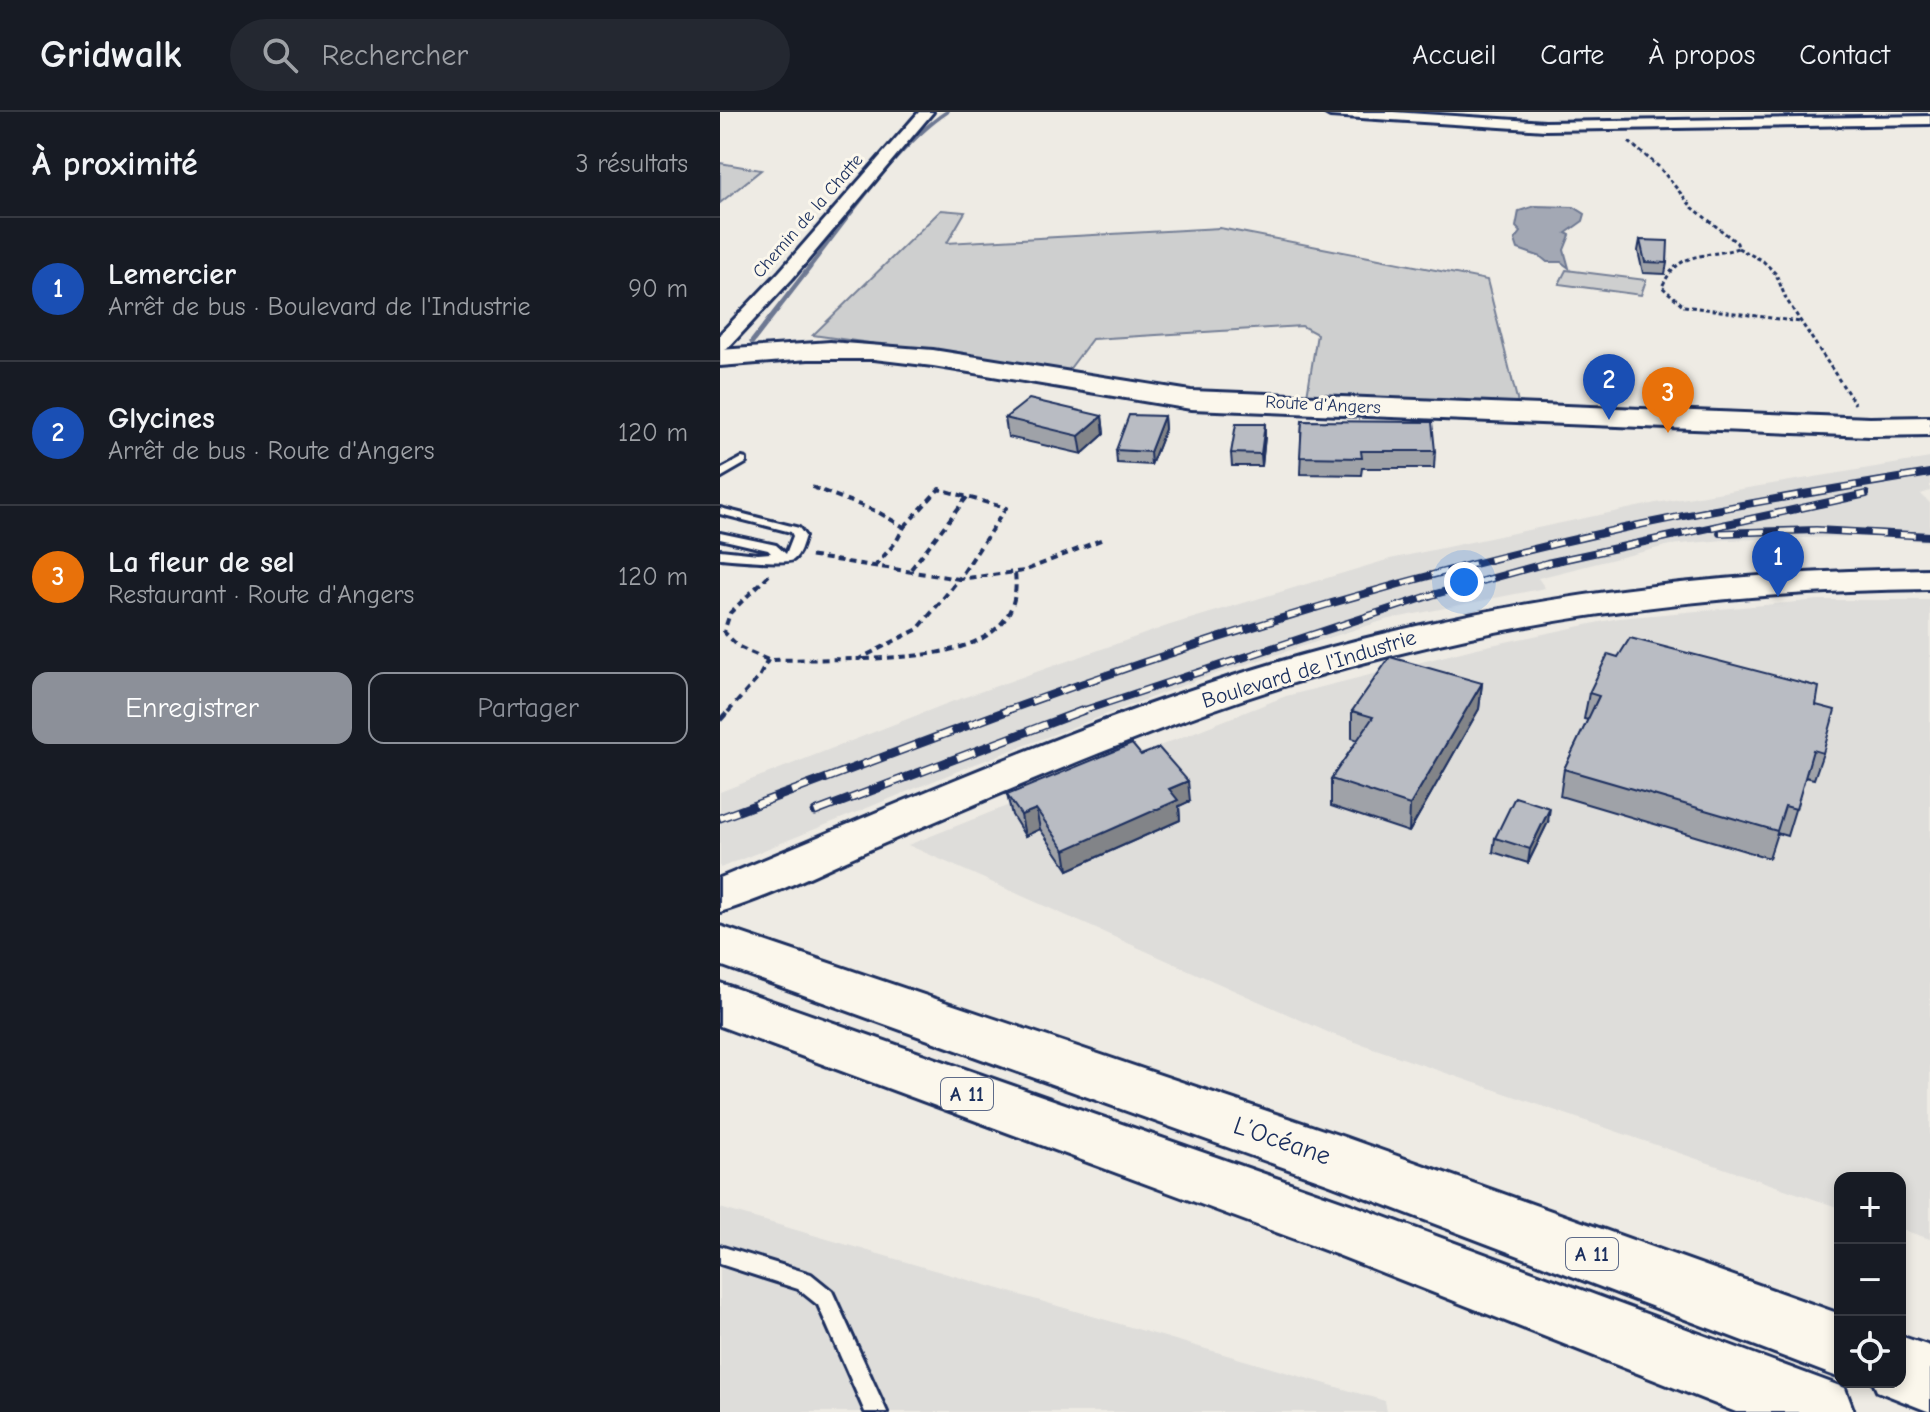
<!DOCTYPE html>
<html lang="fr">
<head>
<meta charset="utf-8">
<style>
	:root { --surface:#171b24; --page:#242831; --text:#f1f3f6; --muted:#9ea1a6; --line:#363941; --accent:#8c9099 }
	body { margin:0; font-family:"Comic Neue",sans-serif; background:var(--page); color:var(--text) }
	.controls { position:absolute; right:24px; bottom:24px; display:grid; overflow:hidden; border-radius:16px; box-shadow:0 4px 12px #0003 }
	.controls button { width:72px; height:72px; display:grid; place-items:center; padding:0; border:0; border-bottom:2px solid var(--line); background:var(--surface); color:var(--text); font:40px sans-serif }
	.you { position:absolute; left:744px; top:470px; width:28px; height:28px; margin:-20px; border:6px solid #fff; border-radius:50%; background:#1a73e8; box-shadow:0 0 0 12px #1a73e833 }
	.badge { display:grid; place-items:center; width:52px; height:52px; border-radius:50%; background:var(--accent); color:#fff; font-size:26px; font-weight:700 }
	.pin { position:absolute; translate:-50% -66px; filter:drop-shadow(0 2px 4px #0008) }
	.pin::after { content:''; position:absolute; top:42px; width:28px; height:24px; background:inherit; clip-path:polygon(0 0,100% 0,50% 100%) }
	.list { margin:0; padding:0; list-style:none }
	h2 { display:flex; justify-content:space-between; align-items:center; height:104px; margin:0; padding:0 32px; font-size:34px }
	h2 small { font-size:26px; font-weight:400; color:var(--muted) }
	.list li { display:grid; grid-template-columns:52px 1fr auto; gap:24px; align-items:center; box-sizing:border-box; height:144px; padding:0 32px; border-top:2px solid var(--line) }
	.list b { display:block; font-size:30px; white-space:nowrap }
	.list p { margin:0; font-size:26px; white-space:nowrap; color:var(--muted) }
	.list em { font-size:26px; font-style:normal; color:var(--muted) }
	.actions { display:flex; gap:16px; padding:24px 32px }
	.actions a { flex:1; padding:18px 0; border:2px solid var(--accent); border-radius:16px; text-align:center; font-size:28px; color:var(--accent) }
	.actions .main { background:var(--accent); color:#fff }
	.icon { flex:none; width:44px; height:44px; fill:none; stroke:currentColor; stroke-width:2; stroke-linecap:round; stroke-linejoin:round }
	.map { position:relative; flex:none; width:1210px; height:1300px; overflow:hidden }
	header { display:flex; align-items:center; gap:48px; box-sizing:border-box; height:112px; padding:0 40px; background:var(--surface); border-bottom:2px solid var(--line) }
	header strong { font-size:38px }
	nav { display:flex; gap:44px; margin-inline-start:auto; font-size:28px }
	.search { width:560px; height:72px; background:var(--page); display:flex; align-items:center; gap:20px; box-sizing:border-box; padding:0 28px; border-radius:44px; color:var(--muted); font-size:30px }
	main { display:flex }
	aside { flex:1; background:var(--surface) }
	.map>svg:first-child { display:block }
</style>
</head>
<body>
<header>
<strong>Gridwalk</strong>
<div class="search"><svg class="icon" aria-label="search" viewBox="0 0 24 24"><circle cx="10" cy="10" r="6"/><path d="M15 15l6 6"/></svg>Rechercher</div>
<nav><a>Accueil</a><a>Carte</a><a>À propos</a><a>Contact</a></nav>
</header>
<main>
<aside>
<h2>À proximité<small>3 résultats</small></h2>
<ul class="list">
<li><span class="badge" style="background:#1a4fb4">1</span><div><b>Lemercier</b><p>Arrêt de bus · Boulevard de l'Industrie</p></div><em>90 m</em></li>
<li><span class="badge" style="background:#1a4fb4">2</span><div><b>Glycines</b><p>Arrêt de bus · Route d'Angers</p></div><em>120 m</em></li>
<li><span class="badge" style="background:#e8710a">3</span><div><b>La fleur de sel</b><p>Restaurant · Route d'Angers</p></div><em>120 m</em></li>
</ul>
<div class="actions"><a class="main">Enregistrer</a><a>Partager</a></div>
</aside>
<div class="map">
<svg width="1210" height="1300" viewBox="0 0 1210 1300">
	<rect width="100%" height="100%" fill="#eeebe4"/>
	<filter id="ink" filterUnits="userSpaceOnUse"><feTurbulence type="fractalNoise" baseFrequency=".0125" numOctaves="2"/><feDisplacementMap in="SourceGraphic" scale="16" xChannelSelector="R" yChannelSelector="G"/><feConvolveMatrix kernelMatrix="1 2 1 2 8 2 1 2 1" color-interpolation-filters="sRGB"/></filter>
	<g filter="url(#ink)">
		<g fill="#deddda">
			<polygon points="1210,346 1210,379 1201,382 1210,391 1210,430 1152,424 1004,428 950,433 818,466 825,476 665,508 477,568 250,654 0,756 0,680 231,590 450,513 670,447 936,391"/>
			<polygon points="1099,488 1210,488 1210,1127 1180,1117 1180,1066 1120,1066 1120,1096 612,922 188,733 566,584 757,536 899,506"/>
			<polygon points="0,1096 665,1289 667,1300 0,1300"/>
		</g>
		<g fill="#cecfcf" stroke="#747f96" stroke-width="2">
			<polygon points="0,51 41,58 0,91"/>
			<polygon points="221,98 245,100 227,131 500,116 767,168 798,291 587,284 597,222 582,214 372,227 348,259 93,223"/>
			<polygon points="846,158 926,168 921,183 839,172"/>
		</g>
		<polygon fill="#a3a8b4" stroke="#6d7892" stroke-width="2" points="815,94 854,95 865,102 863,109 846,121 850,123 844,138 849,156 841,150 827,150 821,145 798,137 795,128 801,120 796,115 799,99"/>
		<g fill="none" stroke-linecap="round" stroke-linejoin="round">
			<path stroke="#6d7892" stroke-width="4" d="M88,157c37,-47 91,-126 139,-157"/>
			<polyline stroke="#6d7892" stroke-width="5" points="32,230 90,155"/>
			<defs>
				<g id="lane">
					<polygon points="22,346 26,347 26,351 0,366 0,358"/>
					<path d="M0,396l79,20 6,8c-3,8 -5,19 -12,24 -5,4 -62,-1 -73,-2v-8l38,4 13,-1 -3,-3 -48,-11v-6l56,12 10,9 7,-18 -2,-4 -71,-18z"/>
					<polygon points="0,1134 91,1162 112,1179 167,1300 145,1300 98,1193 78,1177 0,1152"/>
				</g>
				<g id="street">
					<polygon points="199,0 213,0 72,167 7,237 0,239 0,222 60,159"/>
					<polygon points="603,0 673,0 825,10 1210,4 1210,12 825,18 610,4"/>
				</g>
				<g id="secondary">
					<polygon points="110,230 213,238 471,279 1150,306 1210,305 1210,323 1150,324 471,297 213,254 154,247 88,247 0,254 0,238"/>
					<path d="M1210,457v20c-273,3 -528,45 -782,145 -91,35 -181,73 -270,112 -52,22 -104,50 -158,66v-34c191,-79 380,-165 579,-222 207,-59 416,-85 631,-87z"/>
				</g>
				<g id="highway">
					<polygon points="0,814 624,1025 1120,1202 1120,1266 610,1072 0,853"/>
					<polygon points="0,871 630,1092 1101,1267 1125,1276 1134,1300 1016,1300 618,1143 0,914"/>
					<polygon points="1180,1224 1210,1234 1210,1300 1157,1279 1153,1270 1180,1270"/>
				</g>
			</defs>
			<use href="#lane" stroke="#1b2f5e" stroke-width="6"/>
			<use href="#street" stroke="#1b2f5e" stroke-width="6"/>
			<use href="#secondary" stroke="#1b2f5e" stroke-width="6"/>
			<use href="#highway" stroke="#1b2f5e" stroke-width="6"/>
			<g stroke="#1b2f5e" stroke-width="3" stroke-dasharray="4 3" stroke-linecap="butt">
				<path d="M909,30l30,25 33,40 45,36 1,5c-34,11 -59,1 -76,39l22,19 116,16"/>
				<polyline points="1018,136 1043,149 1056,162 1066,187 1135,292"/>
			</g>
			<g stroke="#1b2f5e" stroke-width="4" stroke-dasharray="7 5" stroke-linecap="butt">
				<polyline points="92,375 156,399 184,415 176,430 156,453"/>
				<polyline points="184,415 219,377 286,396 239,467 304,459 383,427"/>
				<polyline points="191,457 247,385"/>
				<polyline points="49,463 10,501 4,520 19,535 48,548 139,547 198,517 239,467 88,444"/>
				<path d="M144,547c58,-3 161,-4 151,-86"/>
				<polyline points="8,600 39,565 48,548"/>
			</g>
			<polyline stroke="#1b2f5e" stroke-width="5" stroke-dasharray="9 6" stroke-linecap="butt" points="0,608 9,598"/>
			<use href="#lane" fill="#fbf7ec" fill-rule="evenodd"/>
			<use href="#street" fill="#fbf7ec" fill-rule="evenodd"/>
			<use href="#secondary" fill="#fbf7ec" fill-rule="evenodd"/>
			<use href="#highway" fill="#fbf7ec" fill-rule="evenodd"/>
			<defs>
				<g id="rail-far1">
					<polyline points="1000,421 1096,418 1210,424"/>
					<path d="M283,600c201,-74 408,-137 617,-183 103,-22 206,-39 310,-56"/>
					<polyline points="359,600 712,483 827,451 1146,382"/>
				</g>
				<g id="rail">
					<polyline points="95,700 364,598"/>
					<polyline points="0,706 289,598"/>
				</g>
			</defs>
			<use href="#rail-far1" stroke="#1b2f5e" stroke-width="8"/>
			<use href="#rail" stroke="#1b2f5e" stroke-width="9"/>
			<use href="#rail-far1" stroke="#fbf7ec" stroke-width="5" stroke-dasharray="15" stroke-linecap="butt"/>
			<use href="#rail" stroke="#fbf7ec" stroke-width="6" stroke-dasharray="19" stroke-linecap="butt"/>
		</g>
		<g fill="#9fa2a8" stroke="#1b2f5e" stroke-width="2">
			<polygon points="920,128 947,151 945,162 923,161 918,139"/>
			<polygon points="382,304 384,322 362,342 288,325 285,306"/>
			<polygon points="444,304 445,317 431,353 397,351 396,338"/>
			<polygon points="582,309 715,339 714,356 642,356 641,363 580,362"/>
			<polygon points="545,312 545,324 542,354 512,354 511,341"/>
			<polygon points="762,571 759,597 689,720 611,694 611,667 638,628 632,626 632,599"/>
			<polygon points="869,581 1096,593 1103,641 1094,667 1085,665 1067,724 1057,721 1049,746 840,684 844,657 868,608 864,607"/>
			<polygon points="421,643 470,689 459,694 460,708 348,758 320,717 305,724 292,703 287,683"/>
			<polygon points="828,710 808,751 773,740 775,726"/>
		</g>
		<g fill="#828488" stroke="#1b2f5e" stroke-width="2">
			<polygon points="382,304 384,322 362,342 359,324"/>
			<polygon points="444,304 445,317 431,353 430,340"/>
			<polygon points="545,312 545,324 542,354 541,342"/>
			<polygon points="762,571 759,597 689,720 690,693"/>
			<polygon points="468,669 470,689 459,694 460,708 348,758 345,738 449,677"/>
			<polygon points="830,696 828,710 808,751 810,737"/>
			<polygon points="316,697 320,717 305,724 301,703"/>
		</g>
		<g fill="#b9bcc3" stroke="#1b2f5e" stroke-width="2">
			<polygon points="920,128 948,129 947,151 925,150"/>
			<polygon points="309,287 382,304 359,324 285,306"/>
			<polygon points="409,303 444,304 430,340 396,338"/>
			<polygon points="582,309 712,310 715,339 641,339 642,346 580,345"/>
			<polygon points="516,312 545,312 541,342 511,341"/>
			<polygon points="910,526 1099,575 1096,593 1115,598 1103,641 1093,638 1076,697 1065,694 1057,719 844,657 879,584 869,581 888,542 898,545"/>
			<polygon points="670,545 762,571 690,693 611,667 653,605 632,599"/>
			<polygon points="412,632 421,643 439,636 468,669 449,677 458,688 345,738 316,697 301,703 287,683"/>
			<polygon points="795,685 830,696 810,737 775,726"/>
		</g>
	</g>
	<g text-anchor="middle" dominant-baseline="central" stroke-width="6" stroke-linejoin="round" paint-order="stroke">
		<g font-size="18" fill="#1b2f5e" stroke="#fbf7ec">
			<text transform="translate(88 104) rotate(-49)">Chemin de la Chatte</text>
			<text transform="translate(603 293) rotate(3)">Route d'Angers</text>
		</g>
		<g fill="#fbf7ec" stroke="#5e6b89" stroke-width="2">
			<rect x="221" y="966" width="52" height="32" rx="6"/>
			<rect x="846" y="1126" width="52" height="32" rx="6"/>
		</g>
		<g font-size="20" font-weight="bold" fill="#1b2f5e">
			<text x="247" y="982">A 11</text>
			<text x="872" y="1142">A 11</text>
		</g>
		<g font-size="22" fill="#1b2f5e" stroke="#fbf7ec">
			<text transform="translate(589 557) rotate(-17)">Boulevard de l'Industrie</text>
		</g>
		<g font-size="26" fill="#1b2f5e" stroke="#fbf7ec">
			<text transform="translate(562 1029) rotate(19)">L’Océane</text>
		</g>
	</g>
</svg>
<div class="controls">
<button>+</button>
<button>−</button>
<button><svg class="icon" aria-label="locate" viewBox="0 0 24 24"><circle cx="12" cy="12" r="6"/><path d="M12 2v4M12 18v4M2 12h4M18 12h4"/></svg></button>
</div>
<div class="you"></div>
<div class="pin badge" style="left:1058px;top:485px;background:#1a4fb4">1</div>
<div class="pin badge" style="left:889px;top:308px;background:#1a4fb4">2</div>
<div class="pin badge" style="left:948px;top:321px;background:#e8710a">3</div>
</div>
</main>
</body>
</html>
